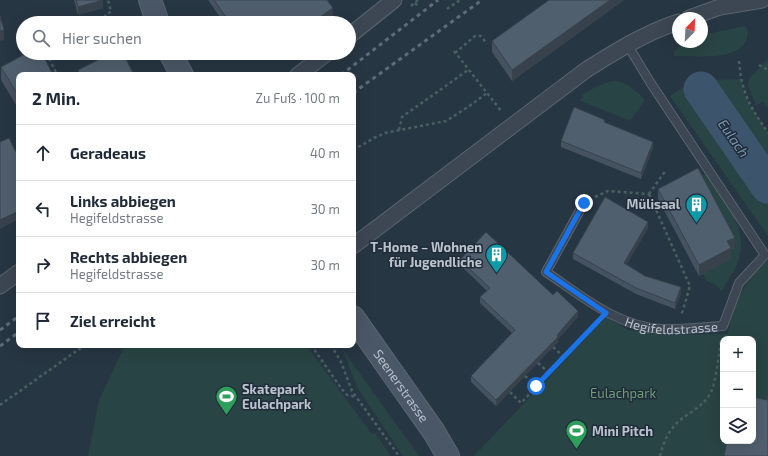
<!DOCTYPE html>
<html lang="de">
<head>
<meta charset="utf-8">
<style>
	:root { --surface:#fff; --page:#f2f2f3; --text:#1f2937; --muted:#747a83; --line:#e0e1e3 }
	body { margin:0; font-family:"Exo 2",sans-serif; background:var(--page); color:var(--text) }
	.controls { position:absolute; right:12px; bottom:12px; display:grid; overflow:hidden; border-radius:8px; box-shadow:0 4px 16px #0002 }
	.controls button { width:36px; height:36px; display:grid; place-items:center; padding:0; border:0; border-bottom:1px solid var(--line); background:var(--surface); color:var(--text); font:20px sans-serif }
	.compass { position:absolute; left:672px; top:12px; width:36px; height:36px; border-radius:50%; background:var(--surface); box-shadow:0 4px 16px #0002; rotate:24deg }
	.stop { position:absolute; width:12px; height:12px; margin:-9px; border:3px solid #1a73e8; border-radius:50%; background:#fff }
	.stop.end { background:#1a73e8; border-color:#fff; box-shadow:0 1px 4px #0008 }
	.list { margin:0; padding:0; list-style:none }
	h2 { display:flex; justify-content:space-between; align-items:center; height:52px; margin:0; padding:0 16px; font-size:17px }
	h2 small { font-size:13px; font-weight:400; color:var(--muted) }
	.list li { display:grid; grid-template-columns:26px 1fr auto; gap:12px; align-items:center; box-sizing:border-box; height:56px; padding:0 16px; border-top:1px solid var(--line) }
	.list b { display:block; font-size:15px; white-space:nowrap }
	.list p { margin:0; font-size:13px; white-space:nowrap; color:var(--muted) }
	.list em { font-size:13px; font-style:normal; color:var(--muted) }
	.icon { flex:none; width:22px; height:22px; fill:none; stroke:currentColor; stroke-width:2; stroke-linecap:round; stroke-linejoin:round }
	.map { position:relative; flex:none; width:768px; height:456px; overflow:hidden }
	.search { position:absolute; background:var(--surface); box-shadow:0 4px 16px #0002; left:16px; top:16px; width:340px; height:44px; display:flex; align-items:center; gap:10px; box-sizing:border-box; padding:0 14px; border-radius:22px; color:var(--muted); font-size:15px }
	.panel { position:absolute; background:var(--surface); box-shadow:0 4px 16px #0002; left:16px; top:72px; width:340px; height:276px; border-radius:8px }
	.map>svg:first-child { display:block }
</style>
</head>
<body>
<div class="map">
<svg width="768" height="456" viewBox="0 0 768 456">
	<rect width="100%" height="100%" fill="#273643"/>
	<g fill="#294444" fill-rule="evenodd">
		<path d="M745,26l3,5c-1,33 -51,24 -74,25v-5l12,-9h16v-7z"/>
		<polygon points="768,58 768,108 763,101 756,106 748,85 749,79"/>
		<polygon points="741,79 744,93 750,105 768,133 768,236 670,96 683,87 690,97 714,80"/>
		<path d="M616,81c13,3 20,9 29,19l-15,21 -49,-20 -2,-1 4,-3 -1,-2c12,-7 20,-13 34,-14z"/>
		<path d="M705,174c16,23 42,50 35,81 -3,13 -12,24 -18,36l-8,-7 -8,-3 -3,-8 24,-21 8,-4 -37,-70z"/>
		<path d="M768,261v195h-294l132,-139 22,13 38,5 62,-1c2,-9 3,-17 6,-25 5,-16 20,-39 34,-48zM723,339h30v102h-30z"/>
		<polygon points="125,345 306,345 372,434 375,433 391,456 88,456 99,400"/>
		<polygon points="343,350 419,456 403,456 357,387"/>
	</g>
	<g fill="none" stroke-linecap="round" stroke-linejoin="round">
		<polyline stroke="#3d556c" stroke-width="35" points="701,89 768,186"/>
		<defs>
			<g id="service">
				<path id="s1" d="M584,203l-38,69c36,24 70,54 115,57 20,1 41,-2 62,-3l16,-43 26,-28 -115,-173 -23,-38"/>
			</g>
			<g id="minor">
				<polyline points="689,18 720,7 762,0"/>
				<polyline points="349,36 394,0"/>
				<polyline points="298,75 327,53"/>
				<path d="M353,246l233,-176c30,-19 59,-37 92,-48"/>
				<polyline points="0,286 19,272"/>
			</g>
			<g id="secondary">
				<polyline points="150,0 158,23"/>
				<polyline points="170,53 182,75"/>
				<path id="s2" d="M353,317l81,115 14,24"/>
			</g>
		</defs>
		<use href="#service" stroke="#5a6570" stroke-width="10"/>
		<use href="#minor" stroke="#5a6570" stroke-width="17"/>
		<use href="#secondary" stroke="#5a6570" stroke-width="24"/>
		<g stroke="#486061" stroke-width="2.5" stroke-dasharray="3 3" stroke-linecap="butt">
			<polyline points="415,3 418,6"/>
			<polyline points="411,6 418,0"/>
			<polyline points="447,9 460,0"/>
			<polyline points="102,23 106,14 111,12 108,0"/>
			<polyline points="454,51 502,112"/>
			<polyline points="47,53 57,75"/>
			<polyline points="455,53 475,36 481,36 487,44"/>
			<path d="M739,61c3,34 11,45 29,72"/>
			<polyline points="759,65 768,70"/>
			<polyline points="399,130 402,117 468,70"/>
			<polyline points="353,150 374,138 385,133 446,121 468,107 487,93"/>
			<polyline points="649,194 690,286 682,313 684,315"/>
			<polyline points="649,194 666,170"/>
			<polyline points="595,197 608,191 649,194"/>
			<polyline points="311,345 341,388 347,395 356,397"/>
			<polyline points="331,345 341,362 352,391 399,456"/>
			<polyline points="553,347 564,357"/>
			<polyline points="538,363 549,373"/>
			<polyline points="525,376 536,386"/>
			<polyline points="510,392 521,403 597,323"/>
			<polyline points="0,405 85,345"/>
			<path d="M660,456c3,-13 9,-26 19,-35 12,-10 25,-15 32,-29 5,-9 8,-41 10,-52"/>
		</g>
		<use href="#service" stroke="#3c4753" stroke-width="8"/>
		<use href="#minor" stroke="#3c4753" stroke-width="15"/>
		<use href="#secondary" stroke="#4a5766" stroke-width="22"/>
		<g stroke="#5e6c7a" stroke-width="3" stroke-dasharray="4 4" stroke-linecap="butt">
			<polyline points="341,75 438,0"/>
			<polyline points="353,93 482,0"/>
			<polyline points="0,330 19,316"/>
			<polyline points="0,346 19,332"/>
		</g>
	</g>
	<g fill="#45525f">
		<polygon points="74,0 103,0 103,8 78,15"/>
		<polygon points="208,0 327,0 333,16 323,23 224,23"/>
		<polygon points="549,0 624,0 512,81 492,52 492,41"/>
		<polygon points="1,67 19,75 19,110 1,80"/>
		<polygon points="78,70 134,75 78,75"/>
		<polygon points="605,123 653,148 641,179 561,147 561,141"/>
		<polygon points="658,189 735,248 731,250 731,259 699,276 658,199"/>
		<polygon points="648,228 626,265 645,276 681,293 675,309 636,294 573,259 573,253"/>
		<polygon points="460,260 553,295 578,317 558,339 558,342 496,406 471,382 471,376 512,333 480,303 480,297 487,291 460,265"/>
	</g>
	<g fill="#38424d">
		<polygon points="103,0 103,8 78,15 78,7"/>
		<polygon points="610,0 624,0 512,81 512,70"/>
		<polygon points="333,8 333,16 323,23 311,23"/>
		<polygon points="253,17 253,23 244,23"/>
		<polygon points="4,30 4,40 0,41 0,31"/>
		<polygon points="653,142 653,148 641,179 641,173"/>
		<polygon points="19,211 19,219 0,229 0,220"/>
		<polygon points="648,222 648,228 624,269 624,263"/>
		<polygon points="735,238 735,248 731,250 731,259 699,276 699,265 727,241"/>
		<polygon points="681,287 681,293 675,309 675,303"/>
		<polygon points="578,311 578,317 558,339 558,342 496,406 496,400"/>
	</g>
	<g fill="#505f6e" stroke="#38424d">
		<polygon points="76,0 103,0 78,7"/>
		<polygon points="214,0 327,0 333,8 311,23 256,23 253,17 244,23 230,23"/>
		<polygon points="549,0 610,0 512,70 492,41"/>
		<polygon points="0,16 4,30 0,31"/>
		<polygon points="27,53 42,53 53,75 19,75 19,97 1,67"/>
		<polygon points="112,53 123,53 134,75 81,75 78,70"/>
		<polygon points="574,107 605,120 604,122 653,142 641,173 561,141"/>
		<polygon points="9,138 19,158 19,211 0,220 0,142"/>
		<polygon points="698,168 735,238 727,241 731,248 699,265 658,189"/>
		<polygon points="605,197 648,222 624,263 645,276 681,287 675,303 636,288 573,253"/>
		<polygon points="486,232 553,295 557,291 578,311 557,335 558,337 496,400 471,376 515,330 480,297 490,288 460,260"/>
		<polygon points="768,395 768,456 724,456 727,441 753,441 753,397 767,400"/>
	</g>
	<g fill="none" stroke-linecap="round" stroke-linejoin="round">
		<polyline stroke="#1a73e8" stroke-width="5" points="536,386 606,313 546,272 584,203"/>
	</g>
	<defs>
		<symbol id="building-pin" viewBox="-11 -11 22 30"><path d="M0 17L-7.5 6A9.5 9.5 0 1 1 7.5 6Z" fill="#0f9aa8" stroke="#202c39"/><path d="M-4-6H4V6H1V3H-1V6H-4ZM-2.5-4.3h1.7v1.8h-1.7ZM.8-4.3h1.7v1.8H.8ZM-2.5-1h1.7V.8h-1.7ZM.8-1h1.7V.8H.8Z" fill="#fff"/></symbol>
		<symbol id="stadium-pin" viewBox="-11 -11 22 30"><path d="M0 17L-7.5 6A9.5 9.5 0 1 1 7.5 6Z" fill="#2e9e5b" stroke="#202c39"/><path d="M0-5a6.5 5 0 1 0 0 10a6.5 5 0 1 0 0-10ZM-3.5-1.8h7v3.6h-7Z" fill="#fff"/></symbol>
	</defs>
	<g fill-rule="evenodd">
		<use href="#building-pin" x="684" y="192" width="25" height="34"/>
		<use href="#building-pin" x="484" y="242" width="25" height="34"/>
		<use href="#stadium-pin" x="214" y="384" width="25" height="34"/>
		<use href="#stadium-pin" x="564" y="418" width="25" height="34"/>
	</g>
	<g text-anchor="middle" dominant-baseline="central" stroke-width="3" stroke-linejoin="round" paint-order="stroke">
		<g font-size="13" font-weight="bold" fill="#b9c2cd" stroke="#202c39" text-anchor="end">
			<text x="680" y="204">Mülisaal</text>
			<text x="482" y="247">T-Home – Wohnen<tspan x="482" dy="15">für Jugendliche</tspan></text>
			<text x="242" y="389" text-anchor="start">Skatepark<tspan x="242" dy="15">Eulachpark</tspan></text>
			<text x="592" y="431" text-anchor="start">Mini Pitch</text>
		</g>
		<g font-size="13" fill="#b9c2cd" stroke="#202c39">
			<text stroke="none"><textPath href="#s1" startOffset="219">Hegifeldstrasse</textPath></text>
			<text stroke="none"><textPath href="#s2" startOffset="84">Seenerstrasse</textPath></text>
		</g>
		<g font-size="13" fill="#709e77" stroke="#202c39">
			<text x="623" y="393">Eulachpark</text>
		</g>
		<g font-size="14" font-style="italic" fill="#7996af" stroke="#202c39">
			<text transform="translate(734 138) rotate(55)">Eulach</text>
		</g>
	</g>
</svg>
<div class="controls">
<button>+</button>
<button>−</button>
<button><svg class="icon" aria-label="layers" viewBox="0 0 24 24"><path d="M12 4l9 5-9 5-9-5zM3 14l9 5 9-5"/></svg></button>
</div>
<svg class="compass" viewBox="-18 -18 36 36"><path d="M0-13l5 13h-10z" fill="#e53935"/><path d="M0 13l5-13h-10z" fill="#747a83"/></svg>
<div class="stop" style="left:536px;top:386px"></div>
<div class="stop end" style="left:584px;top:203px"></div>
<div class="search"><svg class="icon" aria-label="search" viewBox="0 0 24 24"><circle cx="10" cy="10" r="6"/><path d="M15 15l6 6"/></svg>Hier suchen</div>
<section class="panel">
<h2>2 Min.<small>Zu Fuß · 100 m</small></h2>
<ul class="list">
<li><svg class="icon" aria-label="ahead" viewBox="0 0 24 24"><path d="M12 20V5M6 11l6-6 6 6"/></svg><div><b>Geradeaus</b></div><em>40 m</em></li>
<li><svg class="icon" aria-label="left" viewBox="0 0 24 24"><path d="M17 20v-9H6M10 6l-5 5 5 5"/></svg><div><b>Links abbiegen</b><p>Hegifeldstrasse</p></div><em>30 m</em></li>
<li><svg class="icon" aria-label="right" viewBox="0 0 24 24"><path d="M7 20v-9h11M14 6l5 5-5 5"/></svg><div><b>Rechts abbiegen</b><p>Hegifeldstrasse</p></div><em>30 m</em></li>
<li><svg class="icon" aria-label="arrive" viewBox="0 0 24 24"><path d="M6 21V4h12l-3 4 3 4H6"/></svg><div><b>Ziel erreicht</b></div></li>
</ul>
</section>
</div>
</body>
</html>
